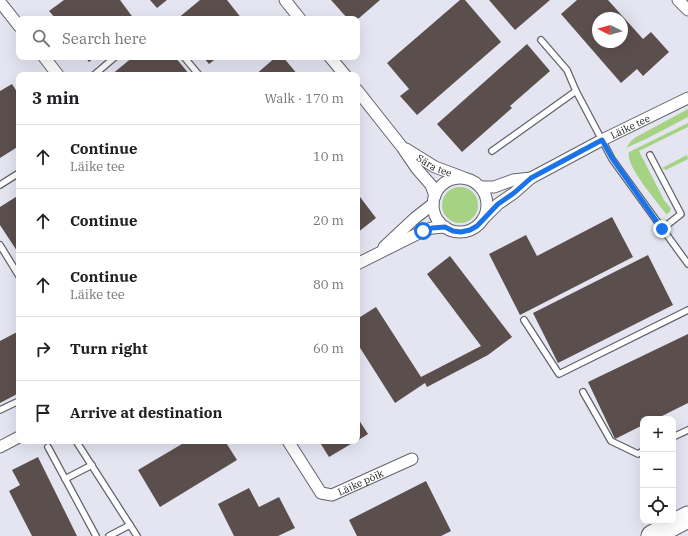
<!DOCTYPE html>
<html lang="en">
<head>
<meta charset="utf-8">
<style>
	:root { --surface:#fff; --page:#f6f6f6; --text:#202124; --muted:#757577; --line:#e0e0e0 }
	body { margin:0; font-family:"IBM Plex Serif",serif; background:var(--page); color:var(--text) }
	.controls { position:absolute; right:12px; bottom:12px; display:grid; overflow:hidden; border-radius:8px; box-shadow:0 4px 16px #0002 }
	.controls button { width:36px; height:36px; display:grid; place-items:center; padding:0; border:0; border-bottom:1px solid var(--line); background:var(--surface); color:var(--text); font:20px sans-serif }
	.compass { position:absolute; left:592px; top:12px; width:36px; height:36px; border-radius:50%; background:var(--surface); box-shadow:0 4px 16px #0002; rotate:275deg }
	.stop { position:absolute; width:12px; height:12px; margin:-9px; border:3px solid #1a73e8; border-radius:50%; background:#fff }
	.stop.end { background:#1a73e8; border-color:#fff; box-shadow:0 1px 4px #0008 }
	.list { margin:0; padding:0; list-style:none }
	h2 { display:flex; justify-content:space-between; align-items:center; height:52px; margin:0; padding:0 16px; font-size:17px }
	h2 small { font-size:13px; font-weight:400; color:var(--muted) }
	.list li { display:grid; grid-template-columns:26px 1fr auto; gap:12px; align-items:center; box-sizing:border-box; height:64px; padding:0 16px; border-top:1px solid var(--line) }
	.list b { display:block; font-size:15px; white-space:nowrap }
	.list p { margin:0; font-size:13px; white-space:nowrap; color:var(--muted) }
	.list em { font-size:13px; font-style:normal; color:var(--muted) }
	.icon { flex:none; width:22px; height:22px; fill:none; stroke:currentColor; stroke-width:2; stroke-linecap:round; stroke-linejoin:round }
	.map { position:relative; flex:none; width:688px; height:536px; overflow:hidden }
	.search { position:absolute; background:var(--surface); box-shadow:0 4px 16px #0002; left:16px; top:16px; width:344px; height:44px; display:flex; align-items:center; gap:10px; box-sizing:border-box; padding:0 14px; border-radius:8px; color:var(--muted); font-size:15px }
	.panel { position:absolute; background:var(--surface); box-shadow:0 4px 16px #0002; left:16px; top:72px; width:344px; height:372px; border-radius:8px }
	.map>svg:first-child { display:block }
</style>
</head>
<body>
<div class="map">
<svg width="688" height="536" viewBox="0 0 688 536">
	<rect width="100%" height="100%" fill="#e4e5f1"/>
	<g fill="#a6d383">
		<polygon points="688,109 688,117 648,138 626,148 631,141 636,137"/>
		<path d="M688,123v4l-49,24 25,49 7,9 -2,4 -3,1c-9,-13 -41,-48 -37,-62z"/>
		<polygon points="687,155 688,159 666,170 662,168"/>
		<circle cx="460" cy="205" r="18"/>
	</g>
	<g fill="#5b4f4d" fill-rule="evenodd">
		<polygon points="64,0 120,0 134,19 56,19 49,11"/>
		<polygon points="150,0 167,0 157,8"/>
		<polygon points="200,0 227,0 242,19 177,19"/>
		<polygon points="331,0 380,0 358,19 348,19"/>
		<polygon points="460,0 465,0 501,42 417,115 400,96 409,89 387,63"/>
		<polygon points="489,0 550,0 515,30"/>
		<path d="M577,0h31l35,39 8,-7 18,20 -26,24 -6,-7 -16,14 -60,-69zM598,18h24v24h-24z"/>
		<polygon points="527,44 550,71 510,106 512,108 462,152 437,124"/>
		<polygon points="85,57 95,57 89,62"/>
		<polygon points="133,57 175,57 190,75 111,75"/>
		<polygon points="203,57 218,57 209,64"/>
		<polygon points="276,57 283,57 298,75 255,75"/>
		<polygon points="12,84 19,95 19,146 0,158 0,91"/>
		<polygon points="357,193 376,218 357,233"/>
		<polygon points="19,195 19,254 0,225 0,207"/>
		<polygon points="612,217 633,257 520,315 489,254 526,235 537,256"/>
		<polygon points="648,255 673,305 558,363 533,313"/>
		<polygon points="450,256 512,337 488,355 427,387 425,383 395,403 357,343 357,319 376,307 421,377 481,346 427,274"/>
		<polygon points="19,331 19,393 0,403 0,341"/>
		<polygon points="688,334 688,403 656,419 643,419 643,425 615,439 588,382"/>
		<polygon points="357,417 368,434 357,441"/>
		<polygon points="187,441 225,441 237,460 160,507 138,470"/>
		<polygon points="319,441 356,441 329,457"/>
		<polygon points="38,457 77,536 32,536 9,491 20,485 12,470"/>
		<polygon points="426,481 451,531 441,536 357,536 349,520"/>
		<polygon points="249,488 259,507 279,497 295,528 278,536 234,536 218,504"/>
	</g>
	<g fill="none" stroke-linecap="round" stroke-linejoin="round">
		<defs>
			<g id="lane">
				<polyline points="541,40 567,70 576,91"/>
				<polyline points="184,57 199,75"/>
				<polyline points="94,75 115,57"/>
				<polyline points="492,151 576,91 612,159 688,264"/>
				<polyline points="650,155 681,214 662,229"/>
				<polyline points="0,185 19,173"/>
				<polyline points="0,245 19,276"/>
				<polyline points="524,320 559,374 688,310"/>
				<polyline points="583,392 611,441 638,454 643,451"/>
				<polyline points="0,410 19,401"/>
				<polyline points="673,437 688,430"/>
				<polyline points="76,441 137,536"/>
				<polyline points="48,447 96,536"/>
				<polyline points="65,479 92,465"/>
				<polyline points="109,536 130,525"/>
			</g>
			<g id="street">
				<polyline points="285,0 300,19"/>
				<polyline points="678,0 688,10"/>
				<polyline points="0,2 19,26"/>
				<polyline points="44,57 58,75"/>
				<polyline points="330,57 345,75"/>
				<polyline points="357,90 402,147 417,169 431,185 435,196"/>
				<path id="s1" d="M406,149l29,18 27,10"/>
				<circle cx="460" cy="205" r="27"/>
				<polyline points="480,187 494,187 513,180 531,178"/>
				<path id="s2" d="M483,219l15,-15 16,-11 17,-15 71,-38 86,-42"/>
				<polyline points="384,247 415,218 433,204"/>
				<polyline points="357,264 423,231 432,228 445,227"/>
				<path id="s3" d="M288,441l33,52 11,2 80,-36"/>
				<polyline points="0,447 19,437"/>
			</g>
			<polyline id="highway" points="652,536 688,517"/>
		</defs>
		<use href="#lane" stroke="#61636d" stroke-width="8"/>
		<use href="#street" stroke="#61636d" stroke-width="13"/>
		<use href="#highway" stroke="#61636d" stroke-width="23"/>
		<use href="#lane" stroke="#fff" stroke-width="5.5"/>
		<use href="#street" stroke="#fff" stroke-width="11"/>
		<use href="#highway" stroke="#fff" stroke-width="21"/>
	</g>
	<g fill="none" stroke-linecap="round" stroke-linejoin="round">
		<polyline stroke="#1a73e8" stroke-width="5" points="423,231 432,228 445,227 453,231 461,232 470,230 477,226 498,204 514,193 531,178 602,140 612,158 662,229"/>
	</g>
	<g text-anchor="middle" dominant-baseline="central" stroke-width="4" stroke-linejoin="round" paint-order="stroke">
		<g font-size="10" fill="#1c1c20" stroke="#e4e5f1">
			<text stroke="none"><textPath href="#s2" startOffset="175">Läike tee</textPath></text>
			<text stroke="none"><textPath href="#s1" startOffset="33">Sära tee</textPath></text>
			<text stroke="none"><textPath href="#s3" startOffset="104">Läike põik</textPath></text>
		</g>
	</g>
</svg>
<div class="controls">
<button>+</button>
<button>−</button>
<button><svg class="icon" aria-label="locate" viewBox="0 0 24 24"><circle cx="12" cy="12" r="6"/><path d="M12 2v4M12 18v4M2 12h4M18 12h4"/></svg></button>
</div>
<svg class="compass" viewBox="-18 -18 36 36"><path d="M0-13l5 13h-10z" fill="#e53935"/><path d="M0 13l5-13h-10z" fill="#757577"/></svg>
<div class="stop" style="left:423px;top:231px"></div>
<div class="stop end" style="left:662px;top:229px"></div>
<div class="search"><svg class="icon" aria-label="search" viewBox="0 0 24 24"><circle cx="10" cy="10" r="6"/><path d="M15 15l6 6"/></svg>Search here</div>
<section class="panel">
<h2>3 min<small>Walk · 170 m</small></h2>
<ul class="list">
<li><svg class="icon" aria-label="ahead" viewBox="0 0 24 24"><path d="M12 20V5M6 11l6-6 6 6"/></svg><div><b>Continue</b><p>Läike tee</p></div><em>10 m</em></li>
<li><svg class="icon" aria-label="ahead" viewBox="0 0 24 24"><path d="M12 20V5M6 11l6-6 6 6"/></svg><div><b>Continue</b></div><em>20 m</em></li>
<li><svg class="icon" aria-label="ahead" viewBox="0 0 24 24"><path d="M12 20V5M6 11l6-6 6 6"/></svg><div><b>Continue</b><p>Läike tee</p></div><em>80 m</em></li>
<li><svg class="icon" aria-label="right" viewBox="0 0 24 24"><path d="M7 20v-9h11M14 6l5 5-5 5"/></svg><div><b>Turn right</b></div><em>60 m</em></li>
<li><svg class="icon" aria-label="arrive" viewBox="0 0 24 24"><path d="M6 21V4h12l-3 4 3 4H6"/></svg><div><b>Arrive at destination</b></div></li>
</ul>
</section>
</div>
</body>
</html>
